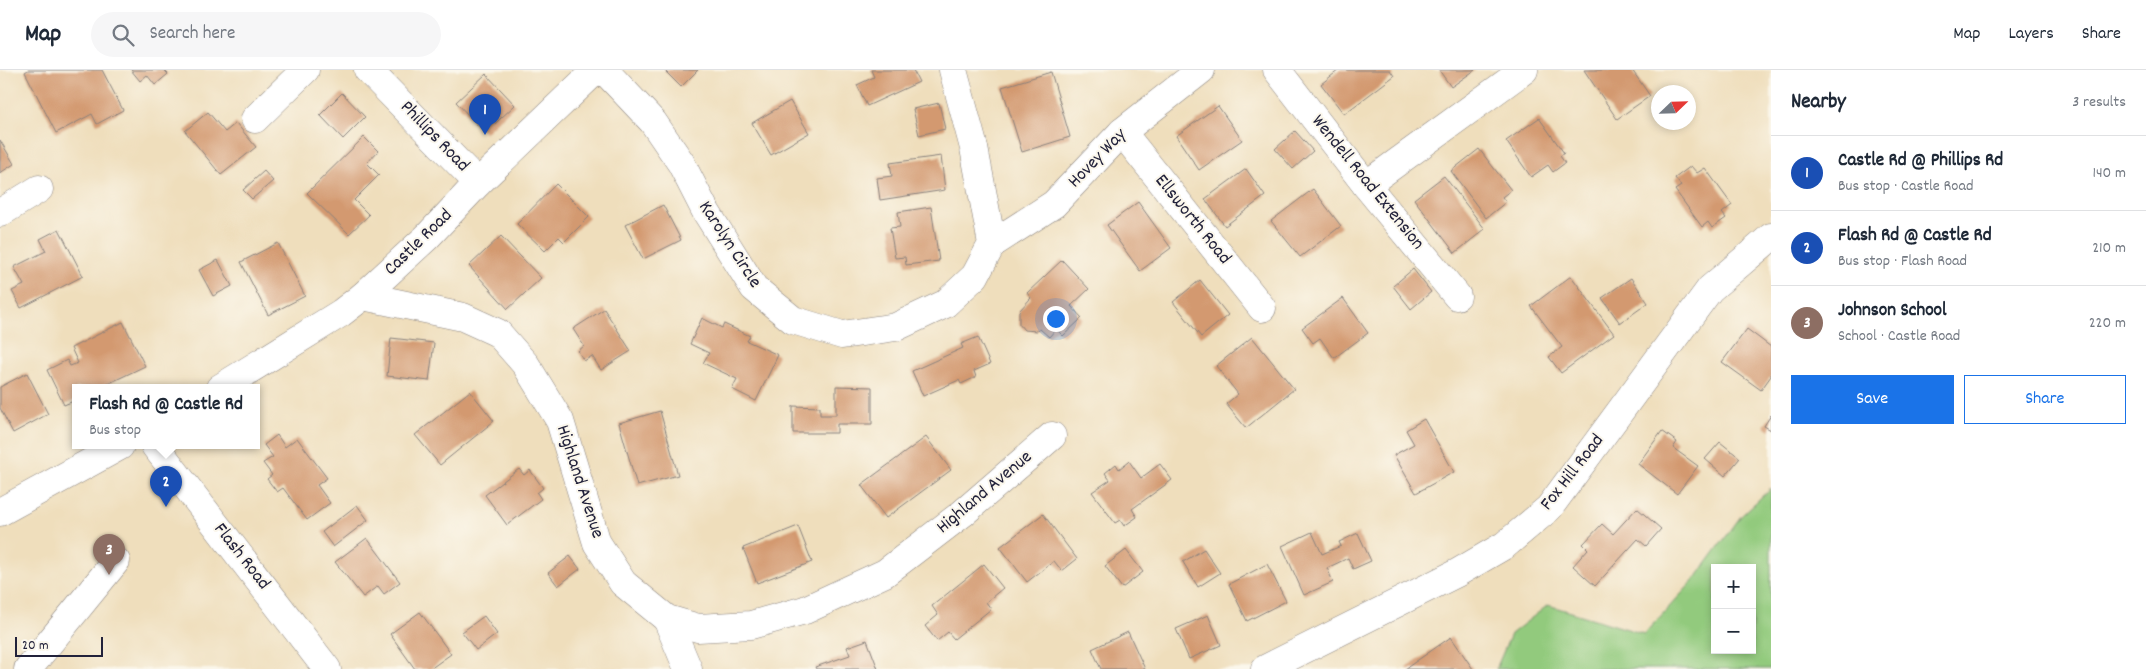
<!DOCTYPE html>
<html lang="en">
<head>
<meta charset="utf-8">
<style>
	:root { --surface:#fff; --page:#f6f6f7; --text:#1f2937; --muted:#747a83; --line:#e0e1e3; --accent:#1a73e8 }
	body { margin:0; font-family:Dekko,sans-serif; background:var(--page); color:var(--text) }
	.controls { position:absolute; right:15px; bottom:15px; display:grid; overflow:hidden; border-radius:0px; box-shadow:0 2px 8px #0003 }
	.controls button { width:45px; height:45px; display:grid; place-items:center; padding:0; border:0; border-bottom:1px solid var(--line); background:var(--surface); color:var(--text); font:25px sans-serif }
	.compass { position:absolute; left:1651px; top:15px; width:45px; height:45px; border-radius:50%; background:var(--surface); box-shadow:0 2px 8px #0003; rotate:67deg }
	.scale { position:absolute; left:15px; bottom:12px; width:88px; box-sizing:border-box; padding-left:5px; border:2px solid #22223b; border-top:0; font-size:14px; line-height:18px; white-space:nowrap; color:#22223b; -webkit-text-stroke:4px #fbf7ec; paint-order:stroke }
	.you { position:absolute; left:1055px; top:248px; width:18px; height:18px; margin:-12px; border:4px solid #fff; border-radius:50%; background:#1a73e8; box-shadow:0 0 0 8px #1a73e833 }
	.badge { display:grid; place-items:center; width:32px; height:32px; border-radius:50%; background:var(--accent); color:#fff; font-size:16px; font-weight:700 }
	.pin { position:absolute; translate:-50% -41px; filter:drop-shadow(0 1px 2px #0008) }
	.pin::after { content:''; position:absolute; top:26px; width:18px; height:15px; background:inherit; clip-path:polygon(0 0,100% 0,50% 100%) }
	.popup { position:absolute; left:72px; top:314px; width:188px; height:65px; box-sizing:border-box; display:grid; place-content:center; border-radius:0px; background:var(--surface); filter:drop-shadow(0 1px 4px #0005); font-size:16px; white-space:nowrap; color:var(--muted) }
	.popup b { font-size:19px; color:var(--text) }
	.popup::after { content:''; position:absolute; left:50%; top:100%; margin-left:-10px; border:10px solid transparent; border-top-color:var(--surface) }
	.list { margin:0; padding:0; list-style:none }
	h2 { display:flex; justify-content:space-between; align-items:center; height:65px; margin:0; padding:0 20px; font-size:21px }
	h2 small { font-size:16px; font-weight:400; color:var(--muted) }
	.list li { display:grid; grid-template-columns:32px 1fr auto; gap:15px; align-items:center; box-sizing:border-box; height:75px; padding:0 20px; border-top:1px solid var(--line) }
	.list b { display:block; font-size:19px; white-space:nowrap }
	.list p { margin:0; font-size:16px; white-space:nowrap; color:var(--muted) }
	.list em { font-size:16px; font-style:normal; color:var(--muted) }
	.actions { display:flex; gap:10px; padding:15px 20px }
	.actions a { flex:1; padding:11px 0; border:1px solid var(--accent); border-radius:0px; text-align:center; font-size:18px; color:var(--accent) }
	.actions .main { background:var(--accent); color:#fff }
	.icon { flex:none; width:28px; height:28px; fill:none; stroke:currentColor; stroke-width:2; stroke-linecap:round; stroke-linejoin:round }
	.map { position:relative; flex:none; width:1771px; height:599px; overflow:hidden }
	header { display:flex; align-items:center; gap:30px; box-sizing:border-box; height:70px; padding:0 25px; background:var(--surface); border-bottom:1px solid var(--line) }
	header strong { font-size:24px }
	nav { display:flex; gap:28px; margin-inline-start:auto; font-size:18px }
	.search { width:350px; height:45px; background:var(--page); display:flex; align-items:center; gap:12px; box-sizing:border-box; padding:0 18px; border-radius:28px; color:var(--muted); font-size:19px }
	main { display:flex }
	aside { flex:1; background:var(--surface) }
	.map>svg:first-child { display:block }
</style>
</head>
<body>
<header>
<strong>Map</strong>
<div class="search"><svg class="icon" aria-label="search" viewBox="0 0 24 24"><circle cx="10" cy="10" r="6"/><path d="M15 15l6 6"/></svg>Search here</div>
<nav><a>Map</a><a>Layers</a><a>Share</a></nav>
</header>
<main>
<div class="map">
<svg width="1771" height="599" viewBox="0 0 1771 599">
	<rect width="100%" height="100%" fill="#fbf7ec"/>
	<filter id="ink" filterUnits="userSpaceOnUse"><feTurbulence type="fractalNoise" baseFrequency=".02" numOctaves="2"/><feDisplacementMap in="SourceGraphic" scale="10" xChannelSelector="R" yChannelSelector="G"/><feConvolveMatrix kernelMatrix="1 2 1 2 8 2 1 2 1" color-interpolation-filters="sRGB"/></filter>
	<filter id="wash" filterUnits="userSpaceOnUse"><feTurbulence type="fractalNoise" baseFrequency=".0096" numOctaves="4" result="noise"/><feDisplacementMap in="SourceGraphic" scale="20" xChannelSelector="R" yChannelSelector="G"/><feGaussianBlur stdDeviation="1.12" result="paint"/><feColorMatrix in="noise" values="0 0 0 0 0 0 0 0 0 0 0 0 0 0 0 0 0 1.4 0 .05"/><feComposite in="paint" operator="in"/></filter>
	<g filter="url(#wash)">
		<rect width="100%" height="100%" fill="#efdebc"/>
		<path fill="#92ca7d" stroke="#5a765c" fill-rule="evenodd" d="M1771,418v181h-275l15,-35 37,-29 96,29 52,-56 45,-62zM1715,498h37v82h-37z"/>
		<g id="blocks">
			<g fill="#d39970">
				<polygon points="28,0 102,0 123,40 97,54 92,44 56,63 25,2"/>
				<polygon points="131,0 164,0 168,4 155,15 147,5 140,11"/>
				<polygon points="664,0 698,0 681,17"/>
				<polygon points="871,0 913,0 919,12 867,36 857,15 874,7"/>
				<polygon points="1339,0 1390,0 1394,6 1344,44 1321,14"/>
				<polygon points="1439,0 1475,0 1451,17"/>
				<polygon points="1584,0 1632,0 1650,26 1617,49"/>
				<polygon points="1051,2 1070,67 1022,82 1002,17"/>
				<polygon points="486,4 515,35 485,63 456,32"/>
				<polygon points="342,23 365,47 343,69 320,45"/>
				<polygon points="790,31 809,63 771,85 752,53"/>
				<polygon points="939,33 945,59 919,65 913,39"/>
				<polygon points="1218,36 1242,70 1199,100 1176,66"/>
				<polygon points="208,42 225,62 236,53 256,77 221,105 185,61"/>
				<polygon points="1539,48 1564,83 1560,86 1565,93 1553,102 1548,95 1531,107 1506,71"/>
				<polygon points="1295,61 1313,81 1293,99 1275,79"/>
				<polygon points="364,67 378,81 367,93 379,105 354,130 369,145 349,164 307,123"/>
				<polygon points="0,70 14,94 0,103"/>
				<polygon points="1479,79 1511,120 1502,127 1506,132 1486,148 1451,101"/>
				<polygon points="941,86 945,120 880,130 877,108 892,106 890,93"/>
				<polygon points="1691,96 1697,103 1705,98 1732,135 1722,143 1726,148 1712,158 1708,152 1702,157 1675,120 1681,116 1675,108"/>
				<polygon points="1246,99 1265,126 1225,156 1205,129"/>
				<polygon points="264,101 273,111 252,129 243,120"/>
				<polygon points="1444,106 1485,159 1455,183 1414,129"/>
				<polygon points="556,114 589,147 564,172 559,167 545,181 517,154"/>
				<polygon points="1313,119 1341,156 1300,187 1271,151"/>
				<polygon points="1138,132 1171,178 1140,201 1107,155"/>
				<polygon points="663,135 681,170 643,189 625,155"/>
				<polygon points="931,137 939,191 906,195 905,187 895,188 890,158 900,157 898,142"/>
				<polygon points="59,159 83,206 21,238 12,221 24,215 14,197 46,181 40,169"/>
				<polygon points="501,166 541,208 508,239 469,196"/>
				<polygon points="278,173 305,226 268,245 241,192"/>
				<polygon points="218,190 232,216 213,226 199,200"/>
				<polygon points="1062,190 1089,219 1071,236 1082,248 1063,266 1056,259 1049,267 1040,259 1037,261 1024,260 1019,254 1019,241 1031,228 1027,223"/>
				<polygon points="1413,199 1431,222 1411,239 1393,216"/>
				<polygon points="1571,206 1614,264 1561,303 1549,287 1562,277 1531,236"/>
				<polygon points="1631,208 1648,233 1620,253 1602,228"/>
				<polygon points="1200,210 1228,245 1201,267 1173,232"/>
				<polygon points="1343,228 1368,263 1334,288 1320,268 1313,273 1302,258"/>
				<polygon points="604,239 631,281 601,300 592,286 584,291 578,281 584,276 573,259"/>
				<polygon points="702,248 722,258 724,254 750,266 747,271 778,285 756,331 732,319 737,309 703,293 709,283 690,274"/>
				<polygon points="123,252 145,296 99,318 76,318 76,330 64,335 47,300 67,290 70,296 78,293 71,278"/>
				<polygon points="1747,259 1771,277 1771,306 1761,320 1722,292"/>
				<polygon points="978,267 990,294 974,301 976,307 961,314 959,310 923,326 912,301 963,278 961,274"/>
				<polygon points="1252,267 1294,319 1246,358 1226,334 1238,324 1216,296"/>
				<polygon points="391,268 434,273 429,311 387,306"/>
				<polygon points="27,303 48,344 13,363 0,338 0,317"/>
				<polygon points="836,316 872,317 872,354 837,354 837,363 793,363 793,336 820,337 820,345 836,345"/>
				<polygon points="470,321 494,351 440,395 415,365"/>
				<polygon points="660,341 678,405 637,416 619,353"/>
				<polygon points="1771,345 1771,360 1764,356"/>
				<polygon points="1424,349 1454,402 1416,423 1394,385 1414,374 1406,360"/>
				<polygon points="1662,361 1677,372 1673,378 1698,396 1677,424 1638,394"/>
				<polygon points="277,365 285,377 297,368 327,408 317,415 330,433 307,450 283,418 277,422 267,409 272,405 263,393 273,387 264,375"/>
				<polygon points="926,367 951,400 886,448 861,415"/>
				<polygon points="1720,372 1740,388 1725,406 1705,389"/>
				<polygon points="1129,391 1141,408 1160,394 1172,410 1132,439 1137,447 1124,456 1120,450 1115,453 1092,422 1110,410 1105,403 1116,394 1119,399"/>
				<polygon points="519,399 524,405 530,400 543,418 537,423 541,429 507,455 485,425"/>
				<polygon points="357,435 368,450 333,477 322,462"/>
				<polygon points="1637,438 1661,459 1646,476 1638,469 1595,516 1573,496 1588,479 1583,474 1602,454 1613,464"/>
				<polygon points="1043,444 1077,489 1062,501 1054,491 1027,512 1000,477"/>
				<polygon points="798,456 812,492 757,513 743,478"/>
				<polygon points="1312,462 1322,484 1341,476 1339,472 1358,463 1371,491 1353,499 1348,488 1327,498 1333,512 1304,525 1282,476"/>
				<polygon points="367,468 400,512 384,524 378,516 363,527 335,492"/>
				<polygon points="1204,479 1220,503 1198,517 1183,492"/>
				<polygon points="1126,480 1143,502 1122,518 1105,496"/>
				<polygon points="570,486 580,499 558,516 548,503"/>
				<polygon points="984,494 1003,518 986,532 991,539 954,569 948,562 937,571 925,556 938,545 932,536"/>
				<polygon points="1267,494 1286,531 1247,551 1229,514"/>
				<polygon points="420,542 451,584 430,599 415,599 390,564"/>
				<polygon points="1208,545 1221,575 1189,589 1176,559"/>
				<polygon points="484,546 497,564 476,580 462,562"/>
				<polygon points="1128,562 1145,599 1101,599 1092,579"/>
				<polygon points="1451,567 1473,599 1405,599"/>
				<polygon points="867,570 878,599 816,599 815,597 850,585 847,577"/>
			</g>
		</g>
	</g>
	<g filter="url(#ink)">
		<use href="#blocks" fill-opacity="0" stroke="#88807c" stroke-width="1"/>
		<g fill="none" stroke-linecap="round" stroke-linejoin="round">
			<defs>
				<g id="minor">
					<polyline points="368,0 478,113"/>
					<polyline points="604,0 653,52 681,93 705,140 754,218 793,250 842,265 896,257 945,234 975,206 992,174 974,78 953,0"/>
					<polyline points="1277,0 1366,115 1457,226"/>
					<polyline points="255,49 305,0"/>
					<polyline points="1122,62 1262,238"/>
					<polyline points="1366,115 1524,0"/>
					<polyline points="0,143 39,119"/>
					<polyline points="992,174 1054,134 1122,62 1201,0"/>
					<polyline points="363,226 463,247 498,263 526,295 560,351 597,473 623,513 667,549 698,558 751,555 805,540 885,503 963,443 1052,366"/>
					<polyline points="0,442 120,376"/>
					<polyline points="667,549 688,599"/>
					<polyline points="28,599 116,491"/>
					<polyline points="1265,599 1457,503 1505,475 1549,438 1710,219 1771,167"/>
				</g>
				<g id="major">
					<polyline points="220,318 341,243 363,226 427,167 478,113 596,0"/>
					<polyline points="155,376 327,599"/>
				</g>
			</defs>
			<use href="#minor" stroke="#88807c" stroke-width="29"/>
			<use href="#major" stroke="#88807c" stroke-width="29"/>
			<use href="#minor" stroke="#fff" stroke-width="28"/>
			<use href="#major" stroke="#fff" stroke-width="28"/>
		</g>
	</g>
	<g text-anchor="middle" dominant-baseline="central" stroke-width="4" stroke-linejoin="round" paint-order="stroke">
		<g font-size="19" fill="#22223b" stroke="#fbf7ec">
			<text transform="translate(434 67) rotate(46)">Phillips Road</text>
			<text transform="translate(1098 89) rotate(-46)">Hovey Way</text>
			<text transform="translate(1367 113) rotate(51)">Wendell Road Extension</text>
			<text transform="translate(1192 150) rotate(51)">Ellsworth Road</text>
			<text transform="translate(419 173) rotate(-44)">Castle Road</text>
			<text transform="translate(729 175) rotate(57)">Karolyn Circle</text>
			<text transform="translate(1573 403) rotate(-52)">Fox Hill Road</text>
			<text transform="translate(579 412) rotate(72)">Highland Avenue</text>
			<text transform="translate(985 423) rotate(-40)">Highland Avenue</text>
			<text transform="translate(241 487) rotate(52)">Flash Road</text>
		</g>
	</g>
</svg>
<div class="controls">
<button>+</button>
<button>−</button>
</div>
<svg class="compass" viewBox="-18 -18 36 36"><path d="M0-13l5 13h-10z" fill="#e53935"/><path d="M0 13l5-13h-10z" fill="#747a83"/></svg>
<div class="scale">20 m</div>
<div class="you"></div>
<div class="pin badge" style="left:485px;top:65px;background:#1a4fb4">1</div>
<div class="pin badge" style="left:166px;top:437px;background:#1a4fb4">2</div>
<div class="popup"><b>Flash Rd @ Castle Rd</b>Bus stop</div>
<div class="pin badge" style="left:109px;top:505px;background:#8d6e63">3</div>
</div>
<aside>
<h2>Nearby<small>3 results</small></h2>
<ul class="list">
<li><span class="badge" style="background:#1a4fb4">1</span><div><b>Castle Rd @ Phillips Rd</b><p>Bus stop · Castle Road</p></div><em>140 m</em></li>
<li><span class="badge" style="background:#1a4fb4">2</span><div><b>Flash Rd @ Castle Rd</b><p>Bus stop · Flash Road</p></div><em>210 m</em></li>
<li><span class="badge" style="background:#8d6e63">3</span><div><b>Johnson School</b><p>School · Castle Road</p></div><em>220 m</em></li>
</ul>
<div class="actions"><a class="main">Save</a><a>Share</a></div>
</aside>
</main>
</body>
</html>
